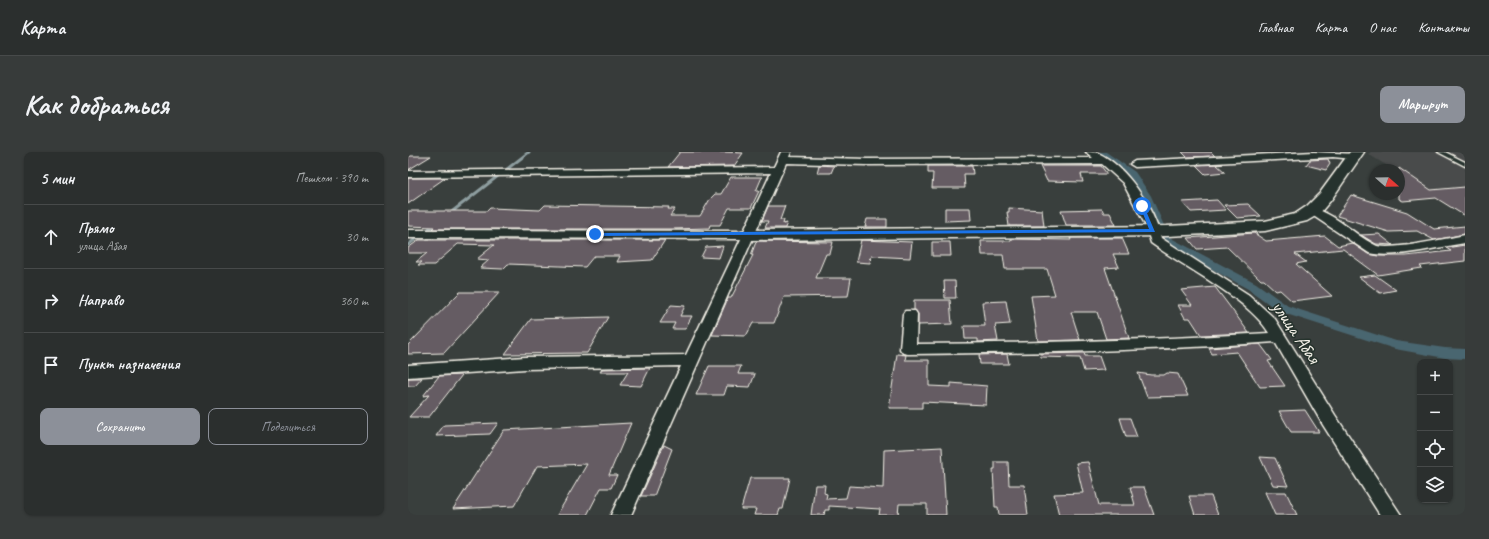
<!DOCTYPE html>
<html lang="ru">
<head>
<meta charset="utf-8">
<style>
	:root { --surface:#2b2f2e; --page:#373b3a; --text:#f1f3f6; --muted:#a6a9aa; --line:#474a4a; --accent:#8c9099 }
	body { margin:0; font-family:Caveat,sans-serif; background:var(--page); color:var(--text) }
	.controls { position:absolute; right:12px; bottom:12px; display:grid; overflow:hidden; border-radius:8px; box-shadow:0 1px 3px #0004 }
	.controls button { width:36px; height:36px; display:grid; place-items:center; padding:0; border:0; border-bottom:1px solid var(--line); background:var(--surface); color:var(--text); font:20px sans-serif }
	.compass { position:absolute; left:961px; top:12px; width:36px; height:36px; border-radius:50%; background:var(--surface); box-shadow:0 1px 3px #0004; rotate:110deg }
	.stop { position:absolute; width:12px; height:12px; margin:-9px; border:3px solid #1a73e8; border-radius:50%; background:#fff }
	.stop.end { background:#1a73e8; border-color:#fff; box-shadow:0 1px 4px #0008 }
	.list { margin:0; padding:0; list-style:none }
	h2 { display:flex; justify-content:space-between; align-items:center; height:52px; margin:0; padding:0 16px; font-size:17px }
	h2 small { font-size:13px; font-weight:400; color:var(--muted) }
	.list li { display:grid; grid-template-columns:26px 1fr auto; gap:12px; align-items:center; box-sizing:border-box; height:64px; padding:0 16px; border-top:1px solid var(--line) }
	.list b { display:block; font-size:15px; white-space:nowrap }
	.list p { margin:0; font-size:13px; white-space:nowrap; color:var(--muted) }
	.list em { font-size:13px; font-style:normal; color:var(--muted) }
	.actions { display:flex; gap:8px; padding:12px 16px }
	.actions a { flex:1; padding:9px 0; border:1px solid var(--accent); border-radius:8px; text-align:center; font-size:14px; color:var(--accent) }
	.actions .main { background:var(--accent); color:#fff }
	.icon { flex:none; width:22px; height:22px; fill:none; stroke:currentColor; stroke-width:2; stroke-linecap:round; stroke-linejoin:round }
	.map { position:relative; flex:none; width:1057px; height:363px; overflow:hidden; border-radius:8px }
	header { display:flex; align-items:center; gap:24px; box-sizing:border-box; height:56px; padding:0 20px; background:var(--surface); border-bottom:1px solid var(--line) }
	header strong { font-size:19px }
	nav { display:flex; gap:22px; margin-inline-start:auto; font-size:14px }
	.intro { display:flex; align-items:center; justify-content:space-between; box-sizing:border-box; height:96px; padding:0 24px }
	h1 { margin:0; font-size:28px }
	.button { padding:10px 18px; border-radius:8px; background:var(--accent); color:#fff; font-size:14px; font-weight:700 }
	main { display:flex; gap:24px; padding:0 24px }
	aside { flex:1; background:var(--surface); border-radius:8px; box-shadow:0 1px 3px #0004 }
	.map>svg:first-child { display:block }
</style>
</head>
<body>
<header>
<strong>Карта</strong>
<nav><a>Главная</a><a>Карта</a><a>О нас</a><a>Контакты</a></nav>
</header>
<div class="intro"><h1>Как добраться</h1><a class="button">Маршрут</a></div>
<main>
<aside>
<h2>5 мин<small>Пешком · 390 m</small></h2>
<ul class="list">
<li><svg class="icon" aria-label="ahead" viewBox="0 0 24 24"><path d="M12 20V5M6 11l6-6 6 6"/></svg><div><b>Прямо</b><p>улица Абая</p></div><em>30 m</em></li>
<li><svg class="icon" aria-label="right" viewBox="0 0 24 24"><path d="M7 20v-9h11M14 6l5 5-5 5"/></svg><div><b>Направо</b></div><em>360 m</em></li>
<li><svg class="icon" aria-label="arrive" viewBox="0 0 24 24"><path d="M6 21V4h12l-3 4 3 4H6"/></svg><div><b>Пункт назначения</b></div></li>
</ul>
<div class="actions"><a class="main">Сохранить</a><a>Поделиться</a></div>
</aside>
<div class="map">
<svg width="1057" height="363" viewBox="0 0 1057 363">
	<rect width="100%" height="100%" fill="#393f3d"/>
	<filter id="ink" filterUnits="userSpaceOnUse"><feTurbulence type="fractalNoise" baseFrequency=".025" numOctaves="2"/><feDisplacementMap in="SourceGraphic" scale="8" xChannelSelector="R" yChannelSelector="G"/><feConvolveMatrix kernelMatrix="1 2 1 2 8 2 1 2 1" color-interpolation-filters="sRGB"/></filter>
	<g filter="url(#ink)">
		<polygon fill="#494b4b" points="963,0 1057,0 1057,61 991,18 986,18 960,2"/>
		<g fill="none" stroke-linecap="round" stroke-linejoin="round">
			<g stroke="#8e9ea0" stroke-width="3">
				<polyline points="41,62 121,0"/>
				<polyline points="0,93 27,72"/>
			</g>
			<polygon fill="#4a6670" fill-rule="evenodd" points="688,0 698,0 727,20 743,44 761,85 848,131 880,154 988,189 1037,196 1057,197 1057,207 1037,206 987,197 872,160 840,137 753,89 733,44 721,24"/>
		</g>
		<g fill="#655c63" stroke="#f4f1e8">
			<polygon points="272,0 317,0 335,1 326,14 260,15"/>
			<polygon points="774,0 803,0 807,4 779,5"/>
			<polygon points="0,4 23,4 0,18"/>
			<polygon points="920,7 922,12 918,18 898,13 902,8"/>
			<polygon points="815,12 809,13 817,20 797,22 788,13"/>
			<polygon points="411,13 426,14 423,21 409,21"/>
			<polygon points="520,14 564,14 565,22 556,22 557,36 524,36 525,21 520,21"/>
			<polygon points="632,14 693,14 699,22 673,22 675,30 639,29"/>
			<polygon points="991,16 1023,38 1057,35 1057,64 1028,46 995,49 991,47"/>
			<polygon points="323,25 354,25 348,39 351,39 343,56 321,56 312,73 302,73 301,76 264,77 24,77 26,75 0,74 0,59 79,59 82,56 132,58 137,53 261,55 260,57 267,57 262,64 292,64 302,47 307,42 313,42"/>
			<polygon points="0,26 37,26 0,52"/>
			<polygon points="943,43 999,60 1026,77 1057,74 1057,82 1026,88 1009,79 981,80 929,64"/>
			<polygon points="809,48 818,58 783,60 774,50"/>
			<polygon points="840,52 853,64 829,66 816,53"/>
			<polygon points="360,54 377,54 372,68 376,68 375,72 379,71 377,76 357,76 360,69 354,69"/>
			<polygon points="537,56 562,56 563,68 537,69"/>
			<polygon points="601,56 634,58 636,74 601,74 599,60 601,60"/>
			<polygon points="694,57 696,61 702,61 708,73 658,73 653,58"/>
			<polygon points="459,67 479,67 479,75 457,75"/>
			<polygon points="846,81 858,89 917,84 930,94 944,91 960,102 971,104 998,104 1043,99 1038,96 1057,93 1057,109 1012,114 1014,116 970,123 935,97 887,102 898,110 888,112 924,144 884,149 872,138 868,139 856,128 853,128 819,95 789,97 780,86"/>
			<polygon points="971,82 985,93 968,92 953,83"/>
			<polygon points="662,86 714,86 721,102 705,102 711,115 697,116 721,186 698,187 689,160 663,160 672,188 630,189 623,144 647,143 639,117 597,117 595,103 574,103 573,89 603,89 603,87 663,88"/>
			<polygon points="11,88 257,88 244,108 209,110 212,104 186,104 177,115 100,112 95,117 72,116 81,108 69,107 86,93 50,92 26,113 10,113 14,110 8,110 19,101 0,101 0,96"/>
			<polygon points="453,88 504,90 502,106 463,104 462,111 448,110"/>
			<polygon points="351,89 425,90 422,102 418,102 408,126 443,126 440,144 376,145 366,171 345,171 338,184 304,183 320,146 323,146 345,103 343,103 348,90"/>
			<polygon points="524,90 542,90 543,104 524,104"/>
			<polygon points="315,94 311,106 293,105 298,95"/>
			<polygon points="967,123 988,138 972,141 951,125"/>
			<polygon points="536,129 547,129 548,146 537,146"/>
			<polygon points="807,135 828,163 841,181 793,183 782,166 777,166 770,153 784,153 773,138"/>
			<polygon points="52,140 92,140 36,201 0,202 0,193"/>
			<polygon points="506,148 542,148 544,172 510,173 510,162 506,158"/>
			<polygon points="598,149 602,172 587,173 590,189 570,190 570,187 557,187 556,174 577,174 574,150"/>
			<polygon points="263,153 277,154 272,164 284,164 277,177 264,177 267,171 252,171"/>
			<polygon points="200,165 179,201 97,202 123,167"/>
			<polygon points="852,192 864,208 860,209 877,234 852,235 829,200 804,202 801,196"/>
			<polygon points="676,201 677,204 691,204 696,218 676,219 672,206 633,205 632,202"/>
			<polygon points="489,202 498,203 497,208 521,208 521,234 543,235 543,231 579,234 578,253 514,250 514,256 481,256"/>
			<polygon points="599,202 601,212 572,212 571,203"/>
			<polygon points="301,214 333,214 330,222 347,222 342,235 319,234 316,243 288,243"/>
			<polygon points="242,216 233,234 212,233 220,220 192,220 194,217"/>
			<polygon points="730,221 743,223 756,223 759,221 770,222 780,244 739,245"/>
			<polygon points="54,223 21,265 1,265 21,243 15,244 31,224"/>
			<polygon points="0,226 14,226 7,234 0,234"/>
			<polygon points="897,258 911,280 883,280 871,259"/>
			<polygon points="712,266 722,266 729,285 718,285"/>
			<polygon points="90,271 82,282 28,284 36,273"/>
			<polygon points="223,271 201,323 209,323 203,336 193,336 179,363 149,363 179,312 129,314 106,354 45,357 96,278"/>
			<polygon points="256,293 264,297 246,344 233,344"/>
			<polygon points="534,295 538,363 519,363 519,352 491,352 490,363 471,363 472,357 421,354 421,358 417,358 416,363 403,363 407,333 417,333 416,341 419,342 418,347 438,346 441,334 475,336 476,298"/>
			<polygon points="852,305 867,306 880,334 865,333"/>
			<polygon points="587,310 600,310 601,333 616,333 620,363 591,363 590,355 587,355 585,317 587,317"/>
			<polygon points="680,310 691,353 727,353 722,335 736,335 746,363 651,363 646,342 675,341 668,311"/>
			<polygon points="342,326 382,326 375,357 372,357 370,363 346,363 348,357 333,357"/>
			<polygon points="857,340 878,340 889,363 867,363"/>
			<polygon points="781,344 803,344 810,363 787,363"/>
		</g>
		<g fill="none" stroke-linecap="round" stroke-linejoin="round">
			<defs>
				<polygon id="lane" points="1030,0 1037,0 1057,10 1057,14"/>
				<g id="street">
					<path d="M373,0h10l-2,5 78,2 226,-1 -7,-6c4,0 9,0 12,1 29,13 56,56 63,85l88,57 26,24 60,96 66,100h-21l-57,-90 -48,-83c-123,9 -244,11 -367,12l-5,-1 -3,-4 3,-35 2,-3h10l2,3 -1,30c118,-1 235,-4 353,-11 -20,-34 -85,-66 -118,-90l-5,-17 -23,-43 -21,-19 -235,1 -81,-2 -155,352h-20l70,-149 -156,3 -117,8v-12l117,-8 161,-2 55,-116 -333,-1v-8l336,1 27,-58 -363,4v-6l366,-4z"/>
					<polygon points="906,0 948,2 950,4 945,7 925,5 727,15 722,12 727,9"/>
					<path d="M904,56c24,6 41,26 63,37 11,7 74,-7 90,-10v8c-27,4 -71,16 -96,10l-63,-42z"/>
				</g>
				<polygon id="secondary" points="942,0 956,0 923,48 911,62 899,69 857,79 759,84 340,88 334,87 331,83 334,79 340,78 759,74 857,69 887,62 899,54 912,41"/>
			</defs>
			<use href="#lane" stroke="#f4f1e8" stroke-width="3"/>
			<use href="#street" stroke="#f4f1e8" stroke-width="3"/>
			<use href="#secondary" stroke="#f4f1e8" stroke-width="3"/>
			<use href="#lane" fill="#26332d" fill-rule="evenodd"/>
			<use href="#street" fill="#26332d" fill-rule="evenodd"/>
			<use href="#secondary" fill="#26332d" fill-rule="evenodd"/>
		</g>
	</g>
	<polygon fill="#1a73e8" points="734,52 736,54 747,80 187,84 185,82 187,81 741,77 732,54"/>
	<g text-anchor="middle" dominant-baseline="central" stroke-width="3" stroke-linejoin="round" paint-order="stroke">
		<g font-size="19" fill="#f4f1e8" stroke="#26332d">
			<text transform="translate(888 180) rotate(56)">улица Абая</text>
		</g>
	</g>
</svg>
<div class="controls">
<button>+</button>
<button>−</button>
<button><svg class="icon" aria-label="locate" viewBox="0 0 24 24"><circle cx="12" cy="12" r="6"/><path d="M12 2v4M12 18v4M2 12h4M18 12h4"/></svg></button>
<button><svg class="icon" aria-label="layers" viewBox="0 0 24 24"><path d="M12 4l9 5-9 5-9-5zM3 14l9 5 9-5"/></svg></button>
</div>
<svg class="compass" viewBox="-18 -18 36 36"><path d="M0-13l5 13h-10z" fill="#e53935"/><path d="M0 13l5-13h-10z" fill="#a6a9aa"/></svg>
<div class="stop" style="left:734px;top:54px"></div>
<div class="stop end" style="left:187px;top:82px"></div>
</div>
</main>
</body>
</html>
